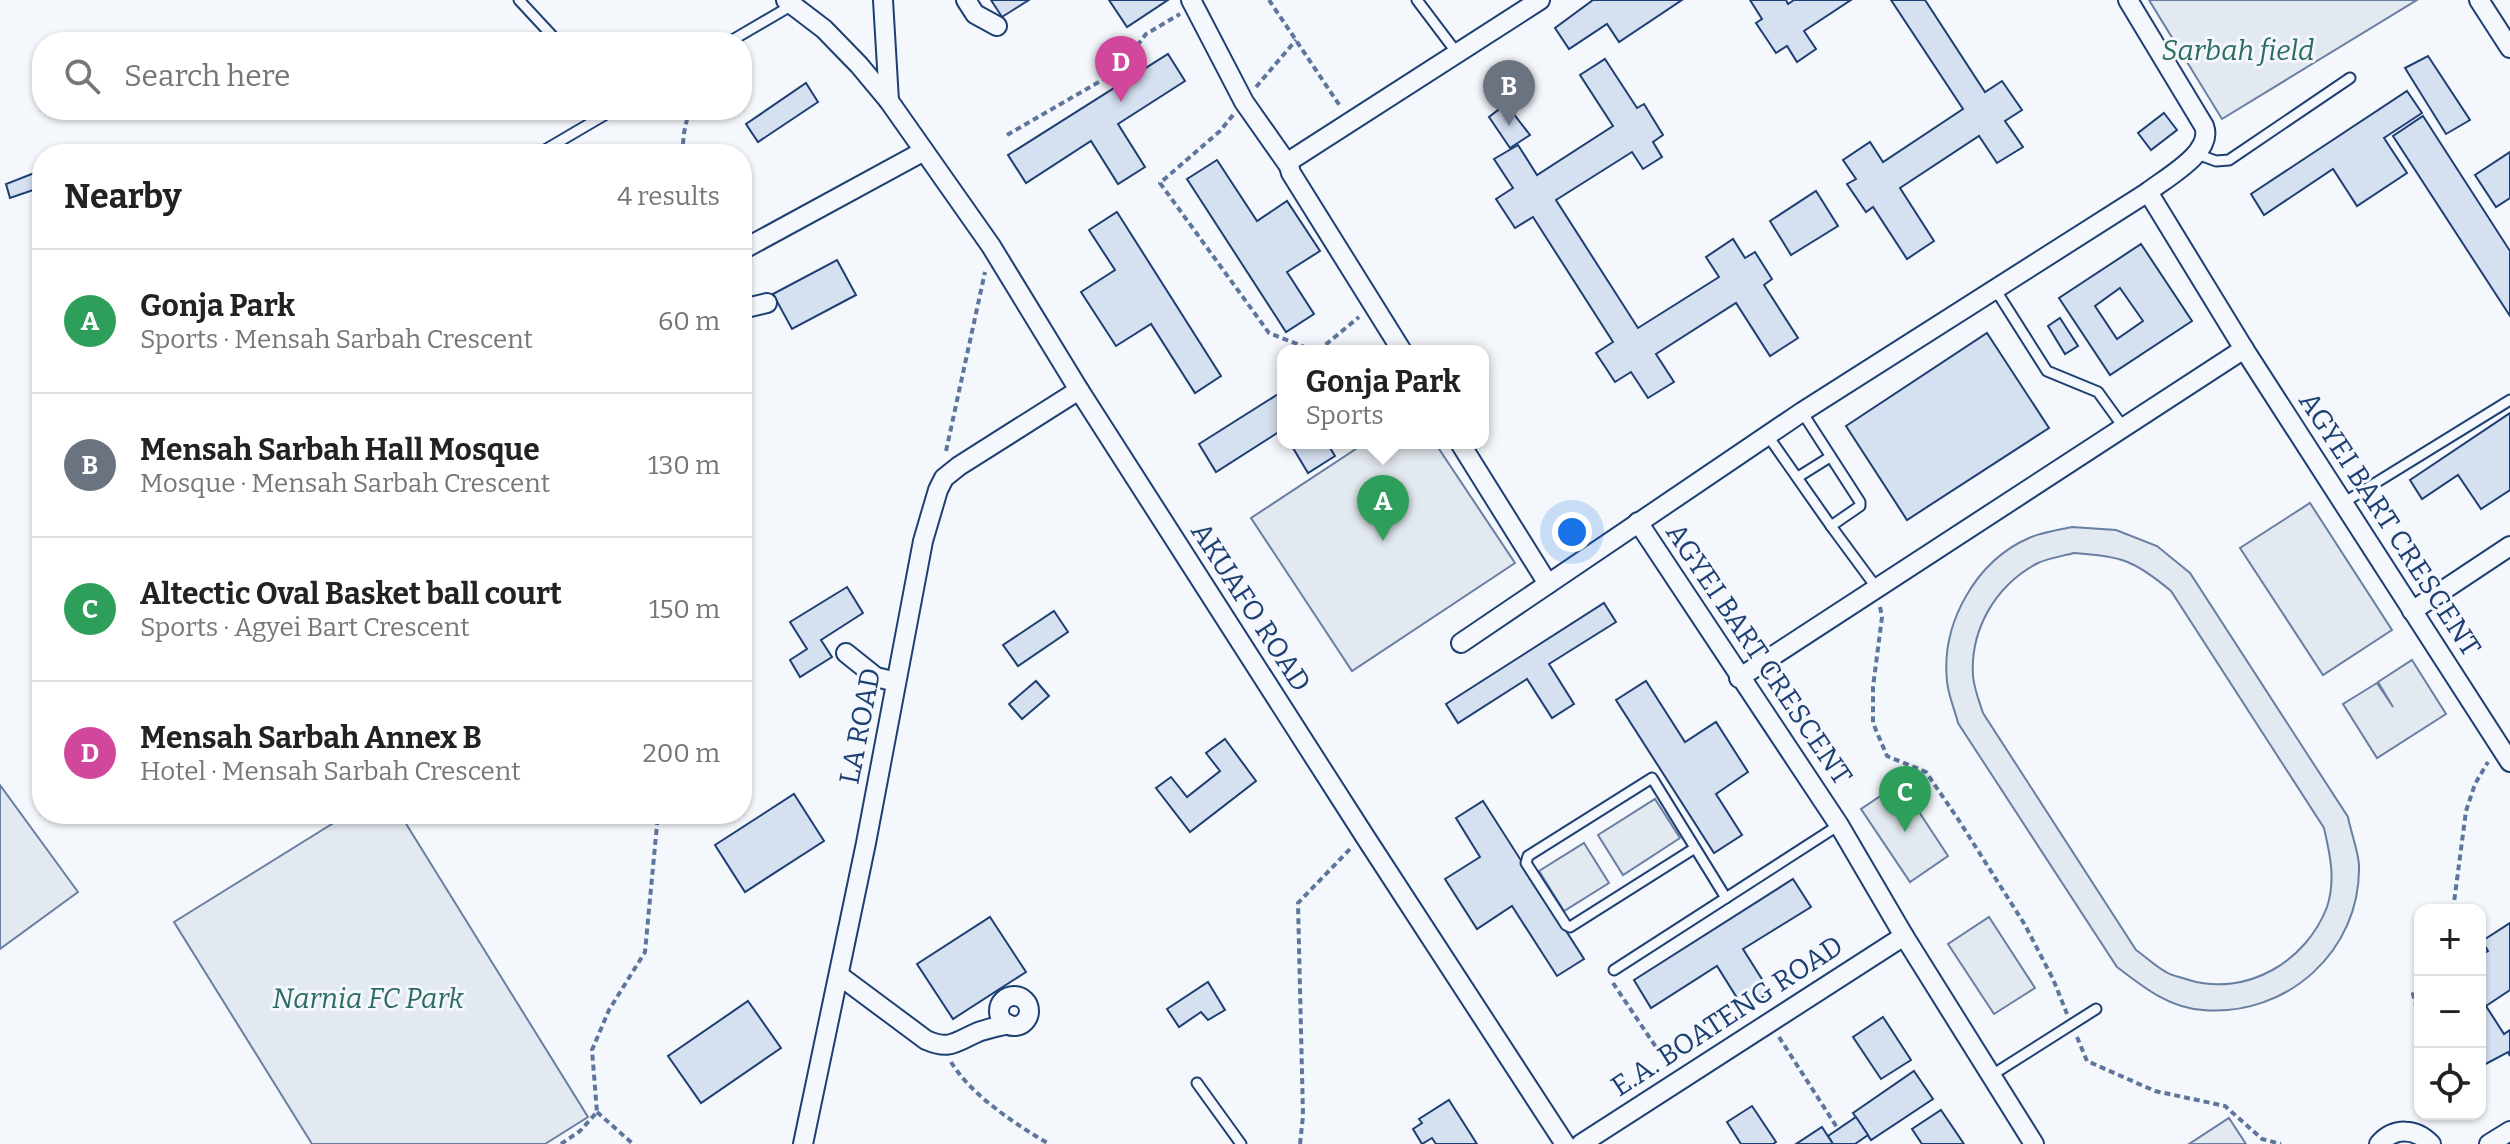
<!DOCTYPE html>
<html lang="en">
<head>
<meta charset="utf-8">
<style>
	:root { --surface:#fff; --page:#f2f2f2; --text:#222; --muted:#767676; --line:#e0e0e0; --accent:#c62828 }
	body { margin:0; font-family:Bitter,serif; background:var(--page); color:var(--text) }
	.controls { position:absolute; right:24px; bottom:24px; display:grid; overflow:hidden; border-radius:16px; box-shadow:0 2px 6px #0004 }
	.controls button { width:72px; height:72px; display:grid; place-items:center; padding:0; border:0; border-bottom:2px solid var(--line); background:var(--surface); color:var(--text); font:40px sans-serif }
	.you { position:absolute; left:1572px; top:532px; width:28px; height:28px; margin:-20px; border:6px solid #fff; border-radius:50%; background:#1a73e8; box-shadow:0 0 0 12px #1a73e833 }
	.badge { display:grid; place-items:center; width:52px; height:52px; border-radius:50%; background:var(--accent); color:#fff; font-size:26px; font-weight:700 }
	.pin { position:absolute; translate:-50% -66px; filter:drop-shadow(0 2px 4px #0008) }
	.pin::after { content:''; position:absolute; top:42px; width:28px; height:24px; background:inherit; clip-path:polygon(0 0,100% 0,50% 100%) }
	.popup { position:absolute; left:1277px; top:345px; width:212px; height:104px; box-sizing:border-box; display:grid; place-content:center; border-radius:16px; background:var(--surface); filter:drop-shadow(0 2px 6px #0005); font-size:26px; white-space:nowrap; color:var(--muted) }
	.popup b { font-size:30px; color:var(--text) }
	.popup::after { content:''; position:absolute; left:50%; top:100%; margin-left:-16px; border:16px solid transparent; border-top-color:var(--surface) }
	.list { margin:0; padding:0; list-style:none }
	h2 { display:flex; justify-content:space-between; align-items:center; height:104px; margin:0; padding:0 32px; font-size:34px }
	h2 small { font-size:26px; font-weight:400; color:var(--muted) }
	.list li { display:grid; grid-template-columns:52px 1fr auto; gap:24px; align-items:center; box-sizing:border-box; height:144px; padding:0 32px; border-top:2px solid var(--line) }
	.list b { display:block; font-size:30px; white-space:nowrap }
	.list p { margin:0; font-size:26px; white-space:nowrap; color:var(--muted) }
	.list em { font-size:26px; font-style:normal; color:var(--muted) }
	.icon { flex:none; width:44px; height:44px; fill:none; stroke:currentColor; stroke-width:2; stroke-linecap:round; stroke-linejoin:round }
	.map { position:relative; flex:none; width:2510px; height:1144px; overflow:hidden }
	.search { position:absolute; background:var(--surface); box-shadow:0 2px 6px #0004; left:32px; top:32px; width:720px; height:88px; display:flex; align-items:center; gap:20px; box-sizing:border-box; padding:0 28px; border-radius:32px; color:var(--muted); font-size:30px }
	.panel { position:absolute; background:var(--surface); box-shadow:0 2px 6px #0004; left:32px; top:144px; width:720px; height:680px; border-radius:32px }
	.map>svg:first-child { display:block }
</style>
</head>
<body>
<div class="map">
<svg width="2510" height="1144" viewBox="0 0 2510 1144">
	<rect width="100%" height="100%" fill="#f4f7fb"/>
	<g fill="#e3e9f0" stroke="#687fa3" stroke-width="2" fill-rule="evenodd">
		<polygon points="2149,0 2417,0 2222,119"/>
		<polygon points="1365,443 1435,443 1515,563 1352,671 1251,518"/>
		<polygon points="2310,503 2392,630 2323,675 2240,548"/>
		<path d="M2072,527l44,3 41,16 33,27 158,244c3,16 10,33 11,48 2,86 -72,152 -156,145 -34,-2 -60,-23 -86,-43l-159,-244c-3,-13 -10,-28 -11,-42 -6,-58 29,-120 82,-143 13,-6 29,-8 43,-11zM2074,553c47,3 60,7 97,38l153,237c6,26 12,52 3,79 -21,55 -81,90 -138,73 -8,-3 -17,-4 -23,-8 -11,-6 -20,-15 -30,-22l-153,-237c-4,-12 -9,-25 -10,-37 -3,-47 23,-91 65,-113 11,-5 25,-7 36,-10z"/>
		<polygon points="2412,660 2446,714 2377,758 2343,704 2377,683 2393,707 2378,682"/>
		<polygon points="1900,783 1948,856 1910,882 1861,809"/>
		<polygon points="0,785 78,892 0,949"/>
		<polygon points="1655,799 1680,838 1623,875 1598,835"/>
		<polygon points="348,814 400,814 588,1117 545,1144 312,1144 174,922"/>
		<polygon points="1584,843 1609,883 1564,911 1539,871"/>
		<polygon points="1989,917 2035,988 1994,1014 1948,944"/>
		<polygon points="2229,1118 2246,1144 2189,1144"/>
	</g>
	<g fill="#d5e0f0" stroke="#1d3f73" stroke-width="2" fill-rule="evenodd">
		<polygon points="991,0 1029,0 1002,17"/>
		<polygon points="1109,0 1168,0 1127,27"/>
		<polygon points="1593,0 1682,0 1619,42 1607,24 1569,49 1555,28"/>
		<polygon points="1750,0 1786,0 1788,4 1794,0 1851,0 1804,31 1816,49 1797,62 1787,46 1776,53 1756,23 1762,19"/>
		<polygon points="1891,0 1925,0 1985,92 2002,81 2022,110 2005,121 2023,147 1997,163 1979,136 1900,188 1934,241 1907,259 1873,207 1866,212 1847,184 1856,179 1843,160 1870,142 1883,162 1963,109"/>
		<polygon points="1168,54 1185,81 1118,124 1145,167 1118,184 1091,141 1026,183 1008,155"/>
		<polygon points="2428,56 2470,120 2446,134 2405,68"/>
		<polygon points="1605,59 1637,108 1644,104 1663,135 1653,142 1662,157 1643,169 1632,152 1556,200 1638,328 1719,277 1706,257 1733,239 1745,258 1755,252 1772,279 1764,285 1798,338 1770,356 1736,303 1656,354 1674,382 1648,398 1631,372 1615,382 1596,353 1613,342 1533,217 1515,228 1496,199 1513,188 1494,159 1518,145 1537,175 1613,126 1580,75"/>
		<polygon points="806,83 818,102 758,142 746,124"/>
		<polygon points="2407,91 2422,113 2384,138 2407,173 2357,206 2333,169 2264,215 2251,194"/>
		<polygon points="1506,104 1530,135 1510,148 1489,117"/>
		<polygon points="2164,113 2177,130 2151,150 2138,133"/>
		<polygon points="2423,116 2510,251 2510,316 2393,136"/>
		<polygon points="2510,152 2510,198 2496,207 2475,175"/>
		<polygon points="1217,160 1257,221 1287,201 1320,251 1287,272 1314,314 1286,332 1187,179"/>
		<polygon points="42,170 42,187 10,198 6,184"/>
		<polygon points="1816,191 1838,226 1791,255 1770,221"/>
		<polygon points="1117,212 1221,376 1195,393 1151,324 1116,346 1081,292 1115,270 1089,230"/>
		<path d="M2141,244l51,77 -82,54 -51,-77zM2120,288l23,33 -26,18 -22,-33z"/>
		<polygon points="837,260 856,295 792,329 773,294"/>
		<polygon points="2060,318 2078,346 2065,354 2048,326"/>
		<polygon points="1987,333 2049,428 1907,520 1846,426"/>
		<polygon points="1283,391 1283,432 1282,430 1216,472 1199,444"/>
		<polygon points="2510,413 2510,490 2481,509 2458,475 2422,499 2410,480"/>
		<polygon points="1290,443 1327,443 1335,456 1308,473"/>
		<polygon points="847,587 863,613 821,640 832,657 800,677 790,660 807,649 790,622"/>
		<polygon points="1604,603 1616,622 1549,664 1574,704 1552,718 1527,679 1458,723 1446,704"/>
		<polygon points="1054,611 1068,632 1018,666 1003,645"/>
		<polygon points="1036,681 1049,696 1022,719 1009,704"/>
		<polygon points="1646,681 1685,742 1716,722 1748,772 1716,794 1742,835 1714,853 1616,700"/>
		<polygon points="1225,739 1256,781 1190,832 1156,788 1171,777 1187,797 1220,771 1206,753"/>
		<polygon points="794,794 824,841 745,892 715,845"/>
		<polygon points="1483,801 1584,959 1557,976 1512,906 1477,929 1445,879 1480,857 1456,818"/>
		<polygon points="1793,879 1811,907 1743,949 1770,992 1744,1009 1717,966 1651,1008 1634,980"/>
		<polygon points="990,917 1026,972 953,1019 917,964"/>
		<polygon points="2510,923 2510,990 2486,1006 2504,1034 2510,1030 2510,1056 2508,1052 2480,1067 2480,956 2488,951 2482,941"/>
		<polygon points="1208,982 1225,1010 1208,1020 1201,1012 1179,1027 1167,1009"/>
		<polygon points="748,1001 781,1048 701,1103 668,1056"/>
		<polygon points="1883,1017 1911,1060 1881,1079 1853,1037"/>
		<polygon points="1914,1071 1933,1099 1871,1140 1853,1113"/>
		<polygon points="1449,1100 1477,1144 1436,1144 1432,1138 1422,1144 1413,1129 1422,1123 1419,1119"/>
		<polygon points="1752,1106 1776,1142 1773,1144 1741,1144 1727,1122"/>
		<polygon points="1941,1110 1964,1144 1922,1144 1912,1129"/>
		<polygon points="1856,1117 1868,1135 1855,1144 1833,1144 1828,1136"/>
		<polygon points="1822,1127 1833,1144 1796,1144"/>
	</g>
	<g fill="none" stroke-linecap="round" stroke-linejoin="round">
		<defs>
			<g id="service">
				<polyline points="519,0 558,42"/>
				<polyline points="1417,0 1457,53"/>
				<polyline points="729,42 794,4"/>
				<polyline points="538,154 613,110"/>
				<polyline points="2197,154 2216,161 2229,160 2350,78"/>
				<polyline points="1995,289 2047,371 2098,392 2124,428"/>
				<polyline points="1802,412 1860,502 1860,506 1831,526 1876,587"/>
				<polyline points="1768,436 1831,526"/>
				<polyline points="1798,477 1830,457"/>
				<polyline points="2343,503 2510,400"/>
				<polyline points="1695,848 1570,927 1566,925 1526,863 1528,856 1652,778 1726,898"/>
				<polyline points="1614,970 1839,825"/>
				<polyline points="1992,1075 2096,1009"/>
				<polyline points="1197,1083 1241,1144"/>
			</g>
			<g id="minor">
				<polyline points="786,0 824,29 859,65 889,101 991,246 1079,390 1364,835 1565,1144"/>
				<polyline points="883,0 889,101"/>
				<polyline points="966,0 975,14 997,26"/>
				<polyline points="1191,0 1244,102 1289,166 1291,173 1402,351"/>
				<polyline points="2479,0 2510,48"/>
				<polyline points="1289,166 1291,160 1540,0"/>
				<polyline points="2148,192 2244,349 2510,762"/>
				<polyline points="742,250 924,151"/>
				<polyline points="742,309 767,303"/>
				<polyline points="1460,443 1548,584"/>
				<polyline points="1638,522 1839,825 1904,936 2034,1144"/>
				<polyline points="2412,611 2510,546"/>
				<path d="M1461,643l341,-231 346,-220c19,-15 66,-40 56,-66l-76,-126"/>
				<polyline points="846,653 876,677 896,682"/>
				<polyline points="1739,678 2244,349"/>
				<path d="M840,976l86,64c23,10 28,3 50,-7 9,-4 21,-6 32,-9"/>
				<circle cx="1014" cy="1011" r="15"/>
				<polyline points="803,1144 866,843 923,541 938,490 944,478 959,466 1079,390"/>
				<polyline points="1581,1144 1904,936"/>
				<path d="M2379,1144c15,-17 37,-16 52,0"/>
				<polyline points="2489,1144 2510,1131"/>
			</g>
		</defs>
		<use href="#service" stroke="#1d3f73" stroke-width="13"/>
		<use href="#minor" stroke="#1d3f73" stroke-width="22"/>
		<g stroke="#5e769c" stroke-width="4" stroke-dasharray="6 4" stroke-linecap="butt">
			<polyline points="1269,0 1340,106"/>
			<polyline points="1256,87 1296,40"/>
			<polyline points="1233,115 1220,131 1160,183 1269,333 1315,351"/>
			<polyline points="1007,135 1118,71 1146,34 1180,14"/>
			<polyline points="682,154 684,133 689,110"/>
			<polyline points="1318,351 1359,317"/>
			<polyline points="946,451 985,272"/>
			<polyline points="1880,607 1882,617 1873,687 1873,723 1887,756 1926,772 1958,819 2025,925 2053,979 2067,1014"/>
			<polyline points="2453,910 2466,811 2475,784 2488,762"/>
			<polyline points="1613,983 1668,1065"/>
			<polyline points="2420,985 2413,994 2420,1019"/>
			<polyline points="1779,1037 1838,1129"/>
			<polyline points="2077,1037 2087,1061 2155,1091 2225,1106 2262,1139 2281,1144"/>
			<path d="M951,1062c20,33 64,62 98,82"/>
			<polyline points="597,1112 633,1144"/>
			<polyline points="561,1144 580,1131 597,1112 592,1050 609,1010 645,952 658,814"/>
			<polyline points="1300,1144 1303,1116 1298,903 1351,848"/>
		</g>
		<use href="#service" stroke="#f4f7fb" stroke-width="9"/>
		<use href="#minor" stroke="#f4f7fb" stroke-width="18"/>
	</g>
	<g text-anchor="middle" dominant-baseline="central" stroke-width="6" stroke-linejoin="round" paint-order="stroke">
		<g font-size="28" font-style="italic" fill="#2c6c60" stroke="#f4f7fb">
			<text x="2238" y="50">Sarbah field</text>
			<text x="368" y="998">Narnia FC Park</text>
		</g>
		<g font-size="28" fill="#1d3f73" stroke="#f4f7fb">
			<text transform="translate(2390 524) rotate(57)">AGYEI BART CRESCENT</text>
			<text transform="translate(1251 607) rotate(57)">AKUAFO ROAD</text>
			<text transform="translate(1759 654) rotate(56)">AGYEI BART CRESCENT</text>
			<text transform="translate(860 726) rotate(-79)">LA ROAD</text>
			<text transform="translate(1727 1016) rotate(-33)">E.A. BOATENG ROAD</text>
		</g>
	</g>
</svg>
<div class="controls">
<button>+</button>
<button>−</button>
<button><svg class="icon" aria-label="locate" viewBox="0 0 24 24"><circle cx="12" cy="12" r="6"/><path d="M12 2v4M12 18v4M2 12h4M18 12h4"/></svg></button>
</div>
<div class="you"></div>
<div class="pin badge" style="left:1383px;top:541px;background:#2e9e5b">A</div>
<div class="popup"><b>Gonja Park</b>Sports</div>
<div class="pin badge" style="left:1509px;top:126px;background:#6b7280">B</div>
<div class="pin badge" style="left:1905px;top:832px;background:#2e9e5b">C</div>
<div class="pin badge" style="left:1121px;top:102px;background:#d1479c">D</div>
<div class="search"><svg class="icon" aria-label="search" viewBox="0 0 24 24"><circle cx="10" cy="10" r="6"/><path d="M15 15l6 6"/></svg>Search here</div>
<section class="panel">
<h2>Nearby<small>4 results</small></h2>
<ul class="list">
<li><span class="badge" style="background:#2e9e5b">A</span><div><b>Gonja Park</b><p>Sports · Mensah Sarbah Crescent</p></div><em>60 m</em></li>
<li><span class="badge" style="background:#6b7280">B</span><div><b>Mensah Sarbah Hall Mosque</b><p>Mosque · Mensah Sarbah Crescent</p></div><em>130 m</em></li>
<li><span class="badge" style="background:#2e9e5b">C</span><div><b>Altectic Oval Basket ball court</b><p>Sports · Agyei Bart Crescent</p></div><em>150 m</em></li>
<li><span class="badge" style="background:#d1479c">D</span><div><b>Mensah Sarbah Annex B</b><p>Hotel · Mensah Sarbah Crescent</p></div><em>200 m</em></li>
</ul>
</section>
</div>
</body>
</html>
